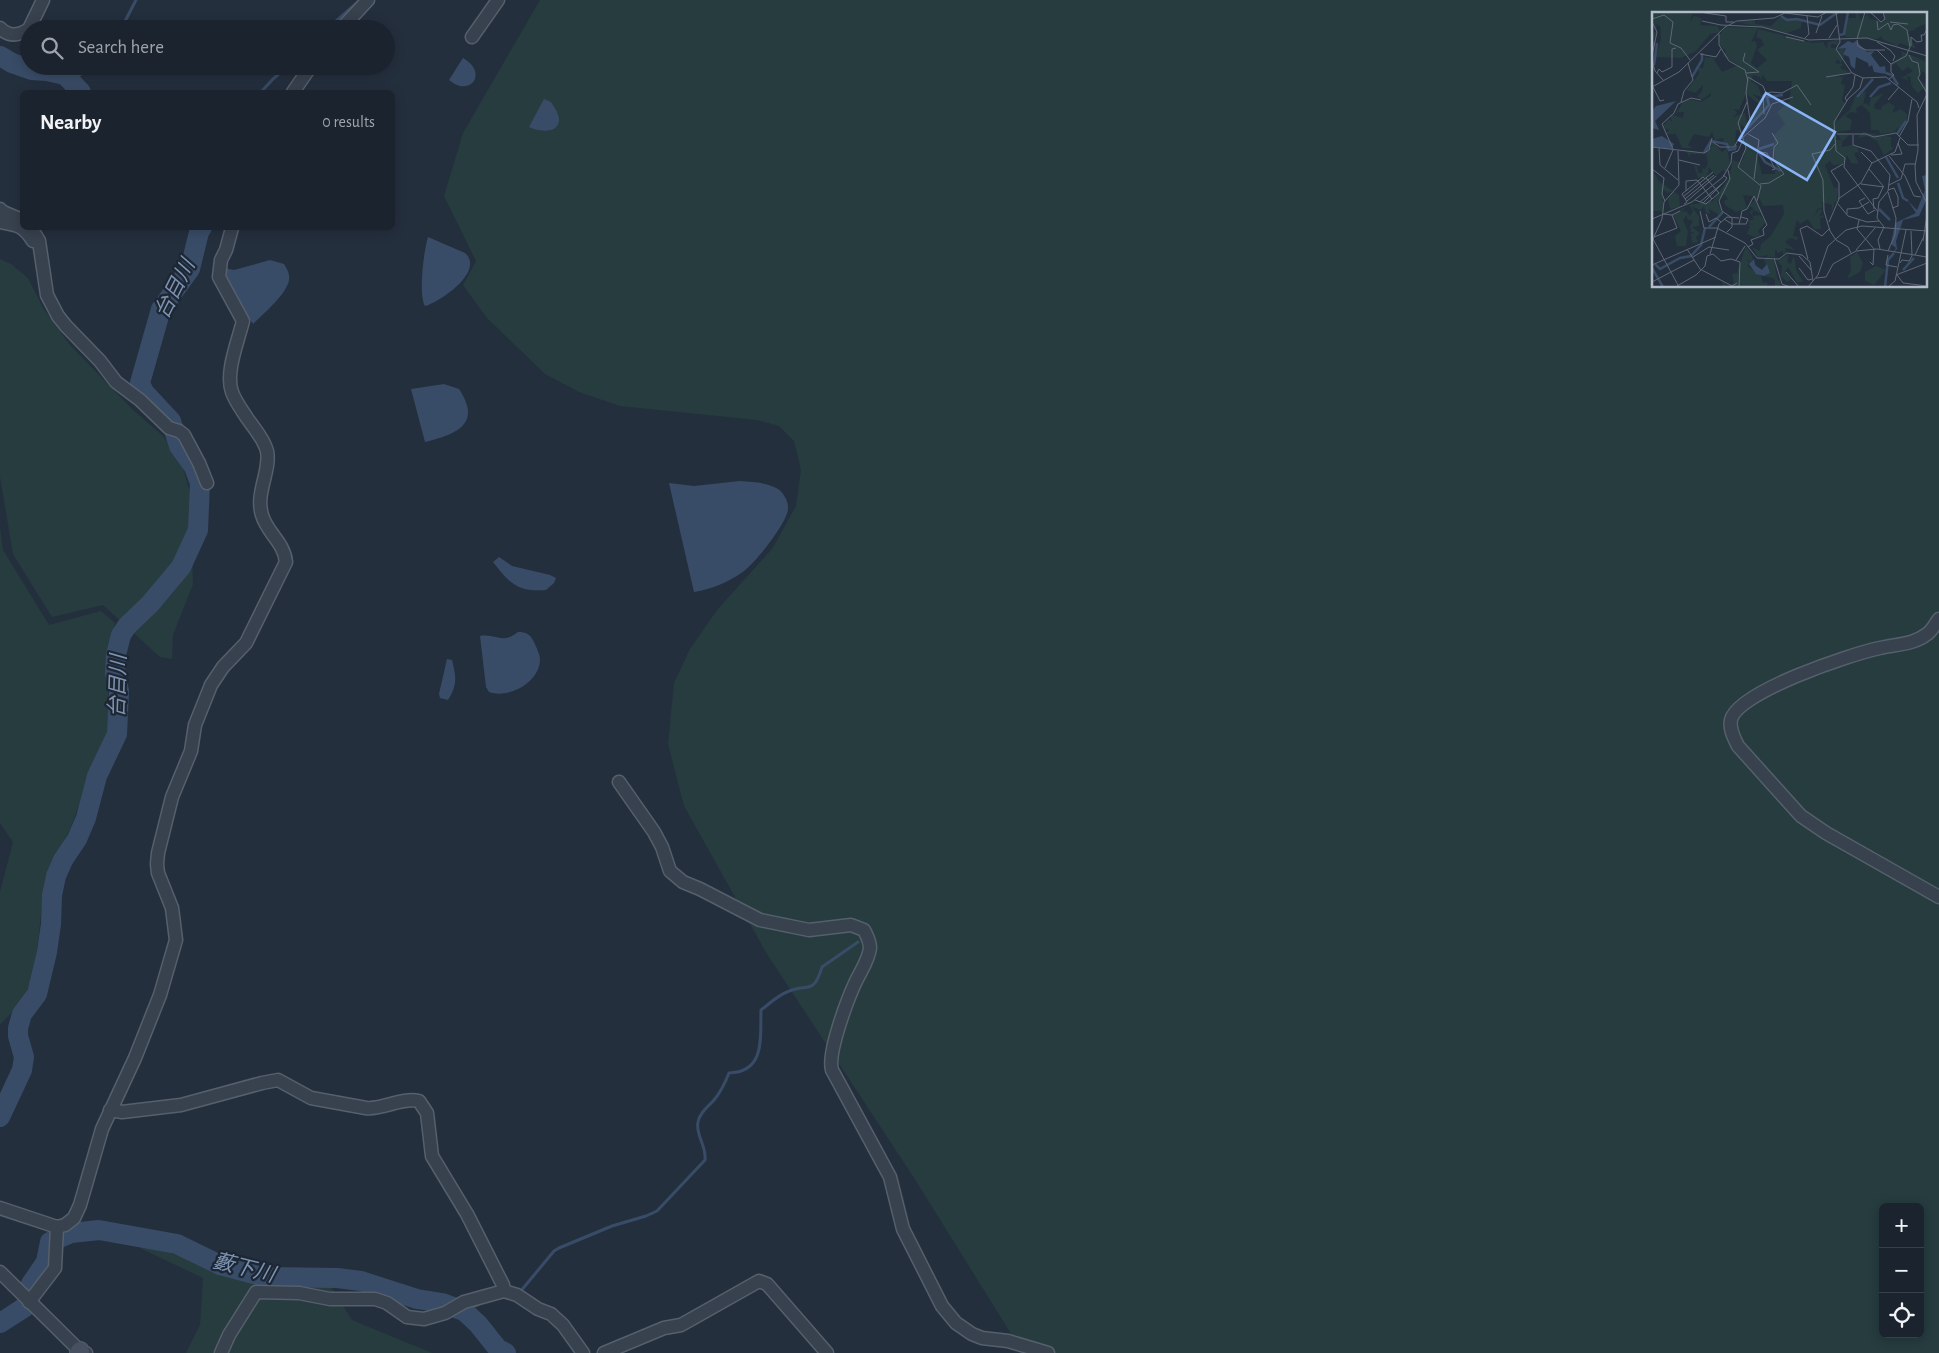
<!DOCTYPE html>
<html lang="en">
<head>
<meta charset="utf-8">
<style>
	:root { --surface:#1b232e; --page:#282f3a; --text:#f1f3f6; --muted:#a0a4aa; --line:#39404a }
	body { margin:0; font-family:"Alegreya Sans","Noto Sans JP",sans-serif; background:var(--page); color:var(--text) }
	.controls { position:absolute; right:15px; bottom:15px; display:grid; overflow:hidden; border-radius:8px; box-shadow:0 2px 12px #0003 }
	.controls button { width:45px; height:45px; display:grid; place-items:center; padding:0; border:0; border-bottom:1px solid var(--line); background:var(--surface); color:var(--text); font:25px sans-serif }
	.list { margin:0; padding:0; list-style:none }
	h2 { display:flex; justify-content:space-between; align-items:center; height:65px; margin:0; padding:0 20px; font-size:21px }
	h2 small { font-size:16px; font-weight:400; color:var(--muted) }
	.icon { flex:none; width:28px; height:28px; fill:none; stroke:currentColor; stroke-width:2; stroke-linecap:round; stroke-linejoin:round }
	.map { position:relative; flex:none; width:1939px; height:1353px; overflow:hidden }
	.search { position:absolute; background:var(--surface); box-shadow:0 2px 12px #0003; left:20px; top:20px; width:375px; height:55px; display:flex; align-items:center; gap:12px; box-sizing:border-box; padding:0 18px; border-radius:28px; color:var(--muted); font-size:19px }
	.panel { position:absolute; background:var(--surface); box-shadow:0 2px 12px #0003; left:20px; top:90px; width:375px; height:140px; border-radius:8px }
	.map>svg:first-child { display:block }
</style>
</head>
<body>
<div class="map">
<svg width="1939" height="1353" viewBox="0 0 1939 1353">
	<rect width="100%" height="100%" fill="#242f3e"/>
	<g fill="#263c3f" fill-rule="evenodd">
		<path d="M540,0h1399v1353h-916l-107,-172 -149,-227 -83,-148 -16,-62 6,-61 16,-34 27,-39 55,-61 24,-43 5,-36 -7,-29 -15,-15 -22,-6 -137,-14 -41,-14 -34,-18 -58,-56 -24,-33 13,-24 -32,-65 19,-63zM1653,14h272v272h-272zM1883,1207h37v127h-37z"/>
		<polygon points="0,259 11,264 28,278 43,308 70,345 133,410 163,436 182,465 190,492 193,584 173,635 172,659 160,657 103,605 52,617 13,554 0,477"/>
		<polygon points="0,527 3,550 49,625 101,611 115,623 107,655 109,727 70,829 45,878 35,970 24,999 0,1025 0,892 13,842 0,823"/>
		<polygon points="141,1243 172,1249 238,1276 330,1285 352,1320 432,1353 186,1353 200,1325 203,1278 142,1249"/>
	</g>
	<g fill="#394c67">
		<path d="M463,58c26,15 7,40 -14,22z"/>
		<path d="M544,99l7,3c3,5 8,11 8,18 -1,15 -22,11 -30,7z"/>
		<path d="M428,237l37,16c20,18 -24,48 -40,53 -7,-12 -1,-56 3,-69z"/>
		<path d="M270,260l14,4c3,5 6,10 5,16 -2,14 -26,34 -36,44l-28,-43 -2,-13 11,2z"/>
		<path d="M444,384l15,5c23,35 -2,45 -34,53l-14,-53z"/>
		<path d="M740,481c13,1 26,1 38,8 5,3 11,13 10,20 -1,14 -32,53 -44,62 -15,11 -32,18 -50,21l-25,-109 25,3z"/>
		<path d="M499,557l13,9 38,9 6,3 -2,5 -8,7c-28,2 -36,-6 -53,-28z"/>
		<path d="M518,632c8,0 12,2 16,10 2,5 6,12 6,18 -1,23 -32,39 -51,32l-3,-5 -6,-51c15,-3 22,9 38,-4z"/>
		<path d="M447,659l5,1c4,17 6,24 -4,40l-8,-2 -1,-4z"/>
	</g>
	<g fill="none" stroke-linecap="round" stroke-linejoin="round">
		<g stroke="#394c67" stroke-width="3">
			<polyline points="121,29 136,0"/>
			<polyline points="327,29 360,0"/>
			<polyline points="71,80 95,66"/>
			<polyline points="261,92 273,79 288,66"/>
			<polyline points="197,240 208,234 211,228"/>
			<path d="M520,1292l34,-41 5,-3 53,-22 34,-10 11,-5 48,-51c2,-13 -10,-26 -7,-38 2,-10 10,-15 16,-22 7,-8 11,-17 15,-27 37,-1 31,-36 32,-63 8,-6 16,-14 26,-18 20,-10 26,5 35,-25l36,-25"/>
			<polyline points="464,1311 480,1304"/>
		</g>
		<g stroke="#394c67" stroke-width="20">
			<polyline points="0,56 12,63 32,70 47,71 65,75 81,92"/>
			<polyline points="0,1117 22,1070 24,1057 18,1036 18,1028 22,1014 37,994 47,952 51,924 52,895 56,876 63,860 77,839 86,818 97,776 117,734 119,691 115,673 116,655 121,635 127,626 150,604 181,567 198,530 200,483 194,467 179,446 171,421 144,392 140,383 161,309 190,269 200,228"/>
			<polyline points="29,1290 31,1284 46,1262 50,1242 71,1233 99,1230 177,1244 220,1265 265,1277 337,1278 361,1281 417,1299 442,1303 464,1311 478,1324 498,1349 506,1353"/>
			<polyline points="0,1323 25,1307"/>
		</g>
		<defs>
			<g id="street">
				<path d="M0,28c9,9 18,8 29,1"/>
				<polyline points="29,29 43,0"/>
				<polyline points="341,29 368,0"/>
				<polyline points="472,37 498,0"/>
				<polyline points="293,92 311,66"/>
				<polyline points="0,209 3,212 22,220"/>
				<path d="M0,222c17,3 23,3 33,19"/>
				<polyline points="31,228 39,241 47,295 58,316 66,326 100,361 116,382 140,400 169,428 179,431 184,435 199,463 207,483"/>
				<path d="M1939,619c-4,5 -7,12 -12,15 -14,11 -31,10 -47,14 -29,6 -143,44 -149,72 -2,9 3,18 7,26l63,70 25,17 113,64"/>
				<path d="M619,782l35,50 8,15 8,24 13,11 17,7 60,31 49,10 42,-5 13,5c3,6 6,11 6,18 -1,11 -9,23 -14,33 -8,17 -29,72 -24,89l58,107 13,52 39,77 14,17 16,11 10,4 26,3 40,12"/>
				<path d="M110,1110l12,2 59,-7 81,-22 16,-3 33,18 55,10c17,2 35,-11 53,-7l8,12 5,43 35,58 36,71 1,6"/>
				<path d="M0,1208l57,19 8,-2 9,-7 6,-13 22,-76 33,-71 25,-63 16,-55 -4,-32 -14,-35 -1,-9 1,-11 14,-56 19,-46 4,-26 16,-40 12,-18 23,-24 40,-81c-2,-20 -19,-29 -24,-47 -7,-22 9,-44 5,-64 -3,-12 -13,-23 -20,-33 -5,-8 -12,-17 -15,-26 -7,-19 6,-51 11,-71l-24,-44 2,-17 5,-10 6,-22"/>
				<polyline points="0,1272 80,1351 86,1353"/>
				<polyline points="29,1302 55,1268 57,1227"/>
				<polyline points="221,1353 229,1335 256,1292 299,1293 330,1299 375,1299 387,1303 407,1317 424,1319 445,1313 464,1302 504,1291 517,1295 538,1309 551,1314 563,1325 583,1353"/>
				<polyline points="604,1353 664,1328 681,1325 759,1281 767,1284 827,1353"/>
			</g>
			<polyline id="secondary" points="79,1353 80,1351"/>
		</defs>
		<use href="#street" stroke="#565f6c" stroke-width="15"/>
		<use href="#secondary" stroke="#565f6c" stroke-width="20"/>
		<use href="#street" stroke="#38414e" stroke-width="12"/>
		<use href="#secondary" stroke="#465061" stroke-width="18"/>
	</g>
	<g text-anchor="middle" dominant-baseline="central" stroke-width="4.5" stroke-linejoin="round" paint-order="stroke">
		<g font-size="21" font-style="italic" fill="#7c92b1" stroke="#1d2633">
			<text transform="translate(175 289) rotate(-63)">台目川</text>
			<text transform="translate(118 686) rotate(-88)">台目川</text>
			<text transform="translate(244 1268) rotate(14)">藪下川</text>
		</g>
	</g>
	<g transform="translate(1652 12)">
		<rect width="275" height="275" fill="#242f3e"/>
		<path d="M0,0l40,2 -2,8 4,-6 4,1 4,2 -2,6 18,1 2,6 -10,2 -14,17 -15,7 -25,-1 5,-19 -1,-12 -4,-2 1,10 -4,7 4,2 -2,-1 -3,13v-22l4,-1zM196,0v6h8l-1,-6h3l3,8 7,-6 2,5 14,3 -1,-10h43l1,16 -2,-4 -11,5 1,3 -2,-2 -5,2 8,17 -16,-6 -3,3 -15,-7v-3l-5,3 -32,-2 -1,-11zM128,5l22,3 -1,8 -14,5 -50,-11 18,-2v4l16,2zM73,15l33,1 -7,14 4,-1 2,5 -6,17 6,5 10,-8 -10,-10 7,-5 -3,-6 -5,-2 2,-8 55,14 10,-1 4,7 1,-7 10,-2v5l-6,-1 -2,3 9,3 6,-3 -2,7h3l3,4 -4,-4 -4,10 -3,-5 -3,4 8,1 -3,4 9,4 -15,4 9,1 -2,7 4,1 -3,15 3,4 -9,13 1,4 13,-11 5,-13 11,-6 -3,14 3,-2 3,3 2,-8 13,-5 -10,12 1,4 6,1 1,-4 10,-5 -3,2 6,3 -3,7 9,-4 6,5v7l-9,10v-4l-4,5 -14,2 -1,-4h-8l-1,-17 -8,-8 -6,3 1,5 -6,-1 -6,4 7,4 -2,10 -13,2 -1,8h5l-3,-6 11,1 -7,7v5l10,-2 6,3 2,9 -2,-5 -4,1 5,11 -8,-1 -4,-8 -3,9 -11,1 -3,-4 -5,4 9,23 4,-1 -1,15 3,1h-4l-2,-2v6l-3,6 1,-8 -11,-3 2,5 -6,2 -2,7 4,-7 3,1 -3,7 3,-2 2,2 -4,1 1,11h-7l-6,-10 -8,5 -3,-4 -4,16 5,1 -1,3 -7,-2 -5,4 10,8 -10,-2 1,4 -3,3v-4l-5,2 -3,-4v8h-8l7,3 3,18 4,6 -2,3h-4v-8l-10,-3 5,-3 -6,-13 4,-5 -10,2 -6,-10 8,4 1,-7 9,-7 14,-23 -1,-9 -20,1 -4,-8 -2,3 6,13 -10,-4 -1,6 8,-1 6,7 -8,9 2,4 -11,5 6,-3 -8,-3 3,-8 -4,-1h4l-2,-4 6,-2 -4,-7 4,-4 -5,-2 6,-6 -2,-4 -10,-1 4,13 -11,4 -11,-7 -1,-4 4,-2 -4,-5 -7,7 5,11 -3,3 -10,-6 1,5 -4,-1 -2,-7 -4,4 -9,-4 8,10v10l-7,1 8,6 -4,4 2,5 -6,1 -1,-9 4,-2h-4l-1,-6 3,-5 -6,-2v-4l-4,5 5,11 -2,15h-9l-2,-10 6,-5 -8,-16 12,-8 -3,5 4,-1 4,5 3,-5 -4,-6 24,-4 16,-23 4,-18 8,3 3,-6 2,-18 10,12 6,23h13l-1,-39 11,-11 -8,-12 12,-10 3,-21h-25l-4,-6 -3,5v-3l-7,-2 -2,6 7,5 4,11 -10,-3 10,8 1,12 -16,14 -6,-3 -1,6 -4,-1 -1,16 -4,2 -7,-3 -1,-7 -8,2 -3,-8 -3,5 -15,-3 -6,11 5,3h-11l-6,-14h-10l3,-4 -7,-3 7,-8 3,3 -2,-8 13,4 1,-6h-6v3l-1,-3 6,-10 7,-3 11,3 10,-6v-3l-8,6 -6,-2 5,-6 1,-6 -8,8 -8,-3 12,-16 -1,-7 5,1 2,-11 8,1 9,14 16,-7 -15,-9 3,-5 -6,-5 -1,-10zM94,82l13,10 -12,19 -2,-10 -12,4 4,-4 -3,-4 5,1zM249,39l26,11v13l-5,-4 -4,7 8,8v5l-2,-3 -6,5 -6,-6 1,-5 -2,4v-9l-5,-1 3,4 -8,-2 12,-7 -5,-4 -6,4 -6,-8 -4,3v-3l10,-7zM211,120l28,5v10l3,1 -10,7 -7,-14 -10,-5 -10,2zM60,129l10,11 5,-4 3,16 -4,8 -3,-2 -7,6 -7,-9 -2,10 -9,1 -4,-13 3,1 1,7h5l-1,-5 3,1 3,-6 -2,-10 7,-8 -3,-1 -2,7 -4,2 -8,1h-6l-1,3 -2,-5 17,1zM0,158l8,12 19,13 1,12 -10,2 -2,-9h-4h4l5,-9 -6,2 -4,-4v22h-11zM94,234l7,12 -2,4 -5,-3 4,4 -3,3 14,10 2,7 4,-1 1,5h-45l-1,-6 6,5 6,-3 -2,-9 5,-1zM205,240l6,11 -3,9 -13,7 4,-9 -1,-13zM137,242l-2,8 4,2 2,-7 2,3 1,10 7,12h-6l-9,-15 -3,4 6,9 -4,2 -6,-6 1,-10 -5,-5zM224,254l10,4 -12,15 -9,-4v-9z" fill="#263c3f" fill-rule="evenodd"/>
		<path d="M196,29l5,2 3,-2 11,11 7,-1 -3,4 9,12 5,-1 1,8 -12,-2 -2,-7 -3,2 -1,-4 -12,-6 -1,12 -4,-3 -2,-9 -6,-3 3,-6 -9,1zM24,89l-21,20 4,9 -7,-2v-17l4,-5zM10,124l12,8 -2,5 -20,-2v-8zM275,163l-2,28 -6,13 -16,4 -7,21 1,8 -5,6 4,-7 -5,-4 4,-21 21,-10 -8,-12 9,9 8,-20 -3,-14zM102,247l1,6 7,5 5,-6 3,9 -6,3 -8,-2 -7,-10z" fill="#394c67"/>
		<path fill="none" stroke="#394c67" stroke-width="2.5" d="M129,4l6,4 10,-1 23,6 18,-13M188,23l4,-1 4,-22M2,53l3,-22M234,61l6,2 6,10M40,65l10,-17v-7M115,85l16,-2M205,85l16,-18M218,85l9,-10 12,-4M93,119l24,-26 -3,-11M245,122l9,-13M107,137l15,-5M105,138l8,12 16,9M52,141l7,-12 16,3 2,6 6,-1 1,-4M234,145l12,21M246,171l5,15 5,3M227,197l11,11M57,215l14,-15M3,252l5,5 20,-11 11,-2 10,-11 4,-17M0,256l11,19M251,258l11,-12M233,275l3,-27 6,-7"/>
		<path fill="none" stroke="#5e6776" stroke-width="1" d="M47,0l27,4v6h8M184,0l4,30 -4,7 16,24 11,5 23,-1 31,25 2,6M218,0l11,10 4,-3 -2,-7M0,7l12,-4 9,7 -3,21 11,5 9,12M50,9l19,4 41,2 47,13 58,-2 60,18M225,9l1,9 10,-7 3,7 2,-5 5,-1 9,6 3,17 -4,9 -15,8M0,10l5,10 -5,24M238,10l18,2M164,21l6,-17M67,22v11l10,16 16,9 3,11M134,25l18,4M153,26l4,-4 -2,-18M177,26l8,-13M205,27l8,-27M205,28l1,6 8,4h19M225,30l13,8 5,6 -2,5M259,34v-9l6,5 5,-1 -1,-6h3l3,-6M225,38l14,14v8l3,3 -5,4M93,41l-2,8 16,11 -13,1M48,42l16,3 5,-8M257,43l3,6 6,2 2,11 -2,4 9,15M0,49l3,10 9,10M5,61l2,-4 3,3 10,-5v-18l4,-1M174,65l25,-4M211,66l-3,10 -12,11 -14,23 2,29 9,7 -1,9 34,45M0,75l27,-15 46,-45 12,-6 37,-3 11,-5 33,4 9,-5M1,75l7,14 4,-1M275,82l-10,21 1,35 -3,16 1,16 11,21M236,88l11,-13M195,89l-2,-3 8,-11 2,-12M29,90l3,-11 9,-11 -5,-17M95,90l-9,21 8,25 -8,19 23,19 -4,15M112,102l-1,-19 8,-3 11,1 15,-8 14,20M96,122l11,6 -5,39M185,122h29l8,3 22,-4 12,12h11M201,123v10l18,6 19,24 -2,16 -9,11 -2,16 7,9 -6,13 2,9M247,125l9,-16 4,-22M89,127l24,-21 7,-14 21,-7M61,130l7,5h14l16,-27 -4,-27 2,-16 15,9 3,7M184,131l-6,7 -18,4 11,26 1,31 6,20 6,9 12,7 3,6M0,135l52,6 5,-3 3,-12M7,136l1,17 18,15M21,137l-11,-25 12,-11 4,-9 13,-6 10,2M26,139l1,34 -15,17 -2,17 -9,20 26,48M108,140l7,1 8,16 -3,1M209,140l11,11M239,143l11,-1 -4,-11M237,144l16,20 9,20 7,1M27,148l21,5M13,156l8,-18M0,157l12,9 -2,16 3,7M217,157l15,18M76,158l2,9 -11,22 3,10 10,7M108,172l9,-1 15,-9 -11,-15 1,-12 4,-4 -6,-10M209,172l23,3M237,173l12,-6 4,-15h10M236,178l6,-2 4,9v9l-6,2M34,179v-10l11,-1 15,19M236,180l8,26 -1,17 -7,16M31,185l30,-25M213,186l-6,3 9,13 7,-4M33,187l29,-24M186,187l23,-16 11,-20 23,-11 5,-14M43,188l11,4 13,-11 -13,-15M35,189l29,-25M48,190l24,-20 3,-4 -4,-3M51,191l19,-19M32,192l3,-2 -5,-8 21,-17 2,2M186,192l10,12 19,6 12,-1M222,197l-1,-10 5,-1 5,-11M48,199l4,17h13M11,202l9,1 8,-4M54,202l3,8 7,-4 5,4M195,202v-5l12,-1 10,-6M0,207l40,-17 31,-25 8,-14 1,-10 6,-2 4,-9M72,207l8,5h14l2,-5 -7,-2M207,208l-2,9 17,20 -1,16 -3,-3M177,210l10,-23v-16l-8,-12 12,-7M87,212l3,-13 5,-2 7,-13 13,29 -4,4 1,6 -13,5 2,4 -5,3M65,216l28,15 12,15 22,1 8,-6 15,2 8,7 3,19M75,220l5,-5v-9M2,225l23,-9 -5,-13M271,229l4,-26M35,237l13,20M204,238l19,-22M58,242l9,-30 8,-7 12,1M236,243l-2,10 11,2M263,243l8,-17M147,244l12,14M41,245l16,-10 20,3M122,246l8,26 8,3M156,247l-8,-30 7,-3 15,10 8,-8M84,248l9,-14M248,251l2,-3 7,1 3,-5 -1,-25M0,253l64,-28M147,256l9,12 4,-1M48,257l32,17 5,-3M19,260l23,-12M134,260l13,15M244,263l31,-12M245,263l6,8 24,3M164,266l10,-1 7,-13 23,-13 21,-2 50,8M0,270l19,-10M25,274l19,-11 9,-9 2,-10 6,-2 8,7 10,-2 9,3 -1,25M156,275l10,-12 10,-29 18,-16 16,-4 65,5M236,275l7,-6 11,-51"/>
		<path fill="#8ab4f8" fill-opacity="0.15" stroke="#8ab4f8" stroke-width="2.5" d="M114,81l69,39 -28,48 -68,-40z"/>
		<rect width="275" height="275" fill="none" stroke="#b4bcc9" stroke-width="2.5"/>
	</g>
</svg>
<div class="controls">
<button>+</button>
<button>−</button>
<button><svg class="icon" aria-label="locate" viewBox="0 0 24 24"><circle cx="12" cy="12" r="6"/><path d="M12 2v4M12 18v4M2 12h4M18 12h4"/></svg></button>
</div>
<div class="search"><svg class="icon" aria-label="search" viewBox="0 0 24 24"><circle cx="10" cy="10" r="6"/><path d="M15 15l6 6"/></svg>Search here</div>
<section class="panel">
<h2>Nearby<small>0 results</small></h2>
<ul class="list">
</ul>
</section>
</div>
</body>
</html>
